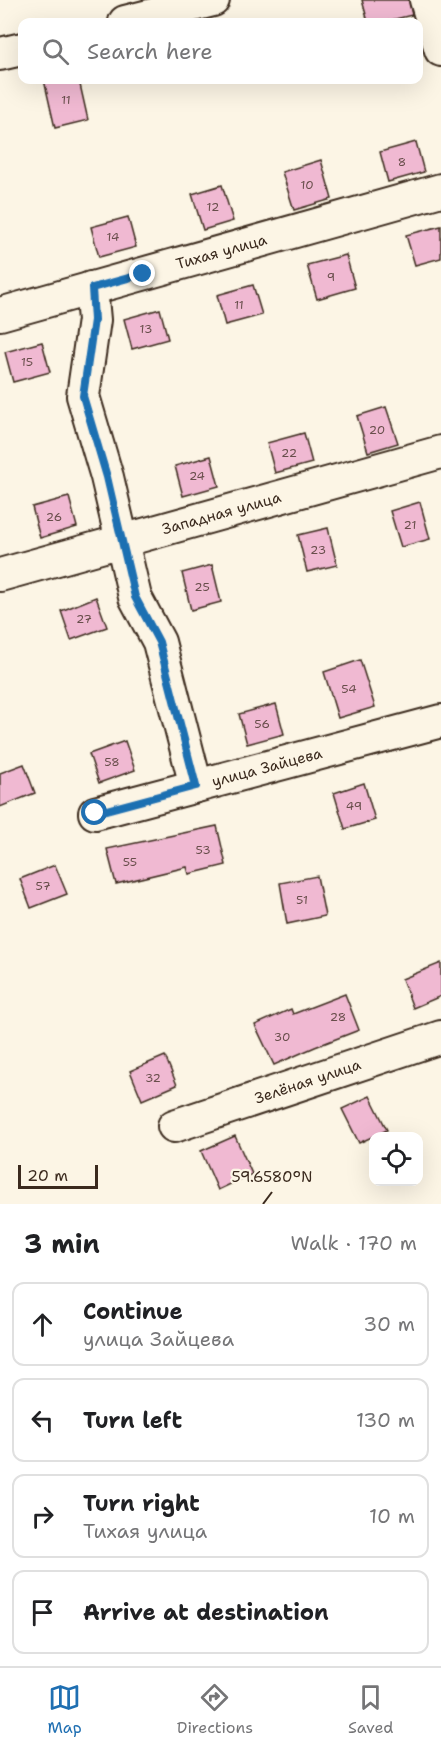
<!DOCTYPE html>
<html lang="en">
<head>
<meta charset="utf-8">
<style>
	:root { --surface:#fff; --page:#f2f2f2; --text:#202124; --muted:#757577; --line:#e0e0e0; --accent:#1f6fb2 }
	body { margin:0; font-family:"Shantell Sans",sans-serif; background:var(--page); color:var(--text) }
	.controls { position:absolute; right:18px; bottom:18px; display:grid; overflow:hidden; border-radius:12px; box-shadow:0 6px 24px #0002 }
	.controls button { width:54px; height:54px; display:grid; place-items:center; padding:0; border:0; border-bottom:2px solid var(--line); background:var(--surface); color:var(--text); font:30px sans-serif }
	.scale { position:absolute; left:18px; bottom:15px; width:80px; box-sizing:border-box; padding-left:6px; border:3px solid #3b2a1e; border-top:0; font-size:16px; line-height:21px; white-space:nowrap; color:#3b2a1e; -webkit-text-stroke:4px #fcf5e5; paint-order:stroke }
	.stop { position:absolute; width:18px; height:18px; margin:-14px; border:4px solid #1f6fb2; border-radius:50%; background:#fff }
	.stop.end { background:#1f6fb2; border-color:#fff; box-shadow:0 2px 6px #0008 }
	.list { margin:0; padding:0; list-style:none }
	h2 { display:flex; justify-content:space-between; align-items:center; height:78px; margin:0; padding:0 24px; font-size:26px }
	h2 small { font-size:20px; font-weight:400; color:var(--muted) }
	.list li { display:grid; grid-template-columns:39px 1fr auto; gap:18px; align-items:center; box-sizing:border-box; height:84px; margin:0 12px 12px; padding:0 12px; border:2px solid var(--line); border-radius:12px }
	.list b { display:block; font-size:22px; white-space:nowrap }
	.list p { margin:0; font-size:20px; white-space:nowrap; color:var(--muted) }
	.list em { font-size:20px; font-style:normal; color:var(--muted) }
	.icon { flex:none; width:33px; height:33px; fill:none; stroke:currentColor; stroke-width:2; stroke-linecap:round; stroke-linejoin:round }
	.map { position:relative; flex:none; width:441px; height:1204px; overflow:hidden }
	.search { position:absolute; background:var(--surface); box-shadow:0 6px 24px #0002; left:18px; right:18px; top:18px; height:66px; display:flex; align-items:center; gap:15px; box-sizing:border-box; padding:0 21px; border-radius:12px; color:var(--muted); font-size:22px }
	.sheet { height:462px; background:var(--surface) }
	nav { display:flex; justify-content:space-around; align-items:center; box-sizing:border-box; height:84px; border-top:2px solid var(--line); background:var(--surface); font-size:16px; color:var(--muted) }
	nav a { display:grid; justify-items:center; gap:3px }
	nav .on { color:var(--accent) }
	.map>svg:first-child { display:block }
</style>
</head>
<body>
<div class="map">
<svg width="441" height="1204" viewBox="0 0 441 1204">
	<rect width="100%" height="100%" fill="#fcf5e5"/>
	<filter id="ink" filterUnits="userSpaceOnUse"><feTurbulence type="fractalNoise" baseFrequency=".0167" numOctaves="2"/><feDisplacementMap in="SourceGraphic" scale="12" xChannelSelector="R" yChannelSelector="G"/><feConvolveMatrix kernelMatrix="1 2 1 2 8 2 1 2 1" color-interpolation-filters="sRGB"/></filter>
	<g filter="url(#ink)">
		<g fill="#f0b9d2" stroke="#3b2a1e" stroke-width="1.5">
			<polygon points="362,0 409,0 412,15 383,22 368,22"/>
			<polygon points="44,80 79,80 88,120 55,128"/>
			<polygon points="416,142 424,172 388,182 380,152"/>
			<polygon points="321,160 332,199 294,210 282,172"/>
			<polygon points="222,185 233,221 203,230 192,194"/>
			<polygon points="128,217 136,247 99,257 91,227"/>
			<polygon points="441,226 441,258 415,265 406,235"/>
			<polygon points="346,255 355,288 317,299 307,265"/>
			<polygon points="253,285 262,315 225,325 217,295"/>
			<polygon points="160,309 168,339 132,349 124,319"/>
			<polygon points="42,342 50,372 13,382 5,352"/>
			<polygon points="386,407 398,443 368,452 357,416"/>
			<polygon points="304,433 312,463 275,473 267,443"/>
			<polygon points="211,456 219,486 183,496 175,466"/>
			<polygon points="69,497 77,527 40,538 32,507"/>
			<polygon points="420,502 430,539 401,547 390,511"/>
			<polygon points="328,528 337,565 307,572 298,535"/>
			<polygon points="212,565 221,602 191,610 182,573"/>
			<polygon points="96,597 107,627 71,640 61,611"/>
			<polygon points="360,660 375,707 338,718 324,672"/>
			<polygon points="276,704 284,734 247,744 239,714"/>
			<polygon points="125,741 135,770 99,783 89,754"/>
			<polygon points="24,764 35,793 0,807 0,773"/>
			<polygon points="364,783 375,820 345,829 334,793"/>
			<polygon points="217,826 226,865 189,874 187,867 116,884 107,849"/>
			<polygon points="55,865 67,894 31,908 20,879"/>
			<polygon points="317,876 325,916 287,924 280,883"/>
			<polygon points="441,963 441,996 413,1008 402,979"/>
			<polygon points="345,994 359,1030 315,1047 274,1065 255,1025 291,1009 293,1014"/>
			<polygon points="165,1056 177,1085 142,1100 130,1071"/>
			<polygon points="370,1096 387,1130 359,1143 342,1109"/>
			<polygon points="235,1136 252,1174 218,1190 201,1151"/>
		</g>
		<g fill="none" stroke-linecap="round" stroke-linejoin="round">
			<defs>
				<g id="minor">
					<polyline points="426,0 441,50"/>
					<polyline points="125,22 213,0"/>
					<polyline points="0,54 22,49"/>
					<polyline points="91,288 94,320 83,396 107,477 135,597 159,642 196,786"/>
					<path id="s1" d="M0,314l441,-124"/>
					<path id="s2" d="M0,575l441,-123"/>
					<path id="s3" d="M95,813l346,-92"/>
					<path id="s4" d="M174,1126l267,-89"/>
				</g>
			</defs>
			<use href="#minor" stroke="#3b2a1e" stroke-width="36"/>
			<use href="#minor" stroke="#fcf5e5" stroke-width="32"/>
		</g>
	</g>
	<g fill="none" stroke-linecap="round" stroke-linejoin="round" filter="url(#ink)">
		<polyline stroke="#1f6fb2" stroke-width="8" points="95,813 196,786 159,642 135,597 107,477 83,396 94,320 92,288 143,274"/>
	</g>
	<path fill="none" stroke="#3b2a1e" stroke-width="2" d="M263,1204l9,-12"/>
	<g text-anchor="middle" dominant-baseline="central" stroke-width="4.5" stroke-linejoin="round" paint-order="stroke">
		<g font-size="12" fill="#684e4b">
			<text x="66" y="100">11</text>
			<text x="402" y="162">8</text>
			<text x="307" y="185">10</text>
			<text x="213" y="207">12</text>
			<text x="113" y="237">14</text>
			<text x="331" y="277">9</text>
			<text x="239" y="305">11</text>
			<text x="146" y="329">13</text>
			<text x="27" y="362">15</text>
			<text x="377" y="430">20</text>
			<text x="289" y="453">22</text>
			<text x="197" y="476">24</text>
			<text x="54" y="517">26</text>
			<text x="410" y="525">21</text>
			<text x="318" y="550">23</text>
			<text x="202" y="587">25</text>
			<text x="84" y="619">27</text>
			<text x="349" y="689">54</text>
			<text x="262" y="724">56</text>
			<text x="112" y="762">58</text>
			<text x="354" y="806">49</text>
			<text x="203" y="850">53</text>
			<text x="130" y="862">55</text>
			<text x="43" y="886">57</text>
			<text x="302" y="900">51</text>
			<text x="338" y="1017">28</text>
			<text x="282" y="1037">30</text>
			<text x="153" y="1078">32</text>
		</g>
		<g font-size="15" fill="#3b2a1e" stroke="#fcf5e5">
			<text stroke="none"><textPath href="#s1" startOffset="230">Тихая улица</textPath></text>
			<text stroke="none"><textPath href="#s2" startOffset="230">Западная улица</textPath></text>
			<text stroke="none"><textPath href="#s3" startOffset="178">улица Зайцева</textPath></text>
			<text stroke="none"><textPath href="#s4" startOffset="141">Зелёная улица</textPath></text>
		</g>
	</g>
	<g font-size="15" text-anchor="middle" fill="#3b2a1e" stroke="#fcf5e5" stroke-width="4.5" stroke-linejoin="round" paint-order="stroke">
		<text x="272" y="1182">59.6580°N</text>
	</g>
</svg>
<div class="controls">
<button><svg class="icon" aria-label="locate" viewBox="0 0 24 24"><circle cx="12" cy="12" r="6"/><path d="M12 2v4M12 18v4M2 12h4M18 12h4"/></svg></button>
</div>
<div class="scale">20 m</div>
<div class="stop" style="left:95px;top:813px"></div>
<div class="stop end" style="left:143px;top:274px"></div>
<div class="search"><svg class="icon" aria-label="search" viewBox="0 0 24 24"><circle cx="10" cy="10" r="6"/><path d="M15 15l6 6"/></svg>Search here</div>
</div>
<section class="sheet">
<h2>3 min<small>Walk · 170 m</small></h2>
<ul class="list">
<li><svg class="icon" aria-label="ahead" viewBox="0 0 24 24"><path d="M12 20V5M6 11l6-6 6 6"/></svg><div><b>Continue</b><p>улица Зайцева</p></div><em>30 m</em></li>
<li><svg class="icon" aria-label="left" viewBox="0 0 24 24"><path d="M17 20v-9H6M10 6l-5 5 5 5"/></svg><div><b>Turn left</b></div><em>130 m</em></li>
<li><svg class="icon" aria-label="right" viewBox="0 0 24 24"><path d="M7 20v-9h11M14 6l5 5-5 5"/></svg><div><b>Turn right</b><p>Тихая улица</p></div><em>10 m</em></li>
<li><svg class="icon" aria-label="arrive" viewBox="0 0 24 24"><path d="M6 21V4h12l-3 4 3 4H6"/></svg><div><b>Arrive at destination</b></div></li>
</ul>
</section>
<nav>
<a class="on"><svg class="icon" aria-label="map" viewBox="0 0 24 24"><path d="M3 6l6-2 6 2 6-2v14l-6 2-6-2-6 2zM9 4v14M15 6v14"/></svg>Map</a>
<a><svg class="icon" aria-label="directions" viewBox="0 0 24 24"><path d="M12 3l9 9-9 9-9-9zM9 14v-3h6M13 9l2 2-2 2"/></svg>Directions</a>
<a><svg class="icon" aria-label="saved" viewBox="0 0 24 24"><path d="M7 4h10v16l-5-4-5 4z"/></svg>Saved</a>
</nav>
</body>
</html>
